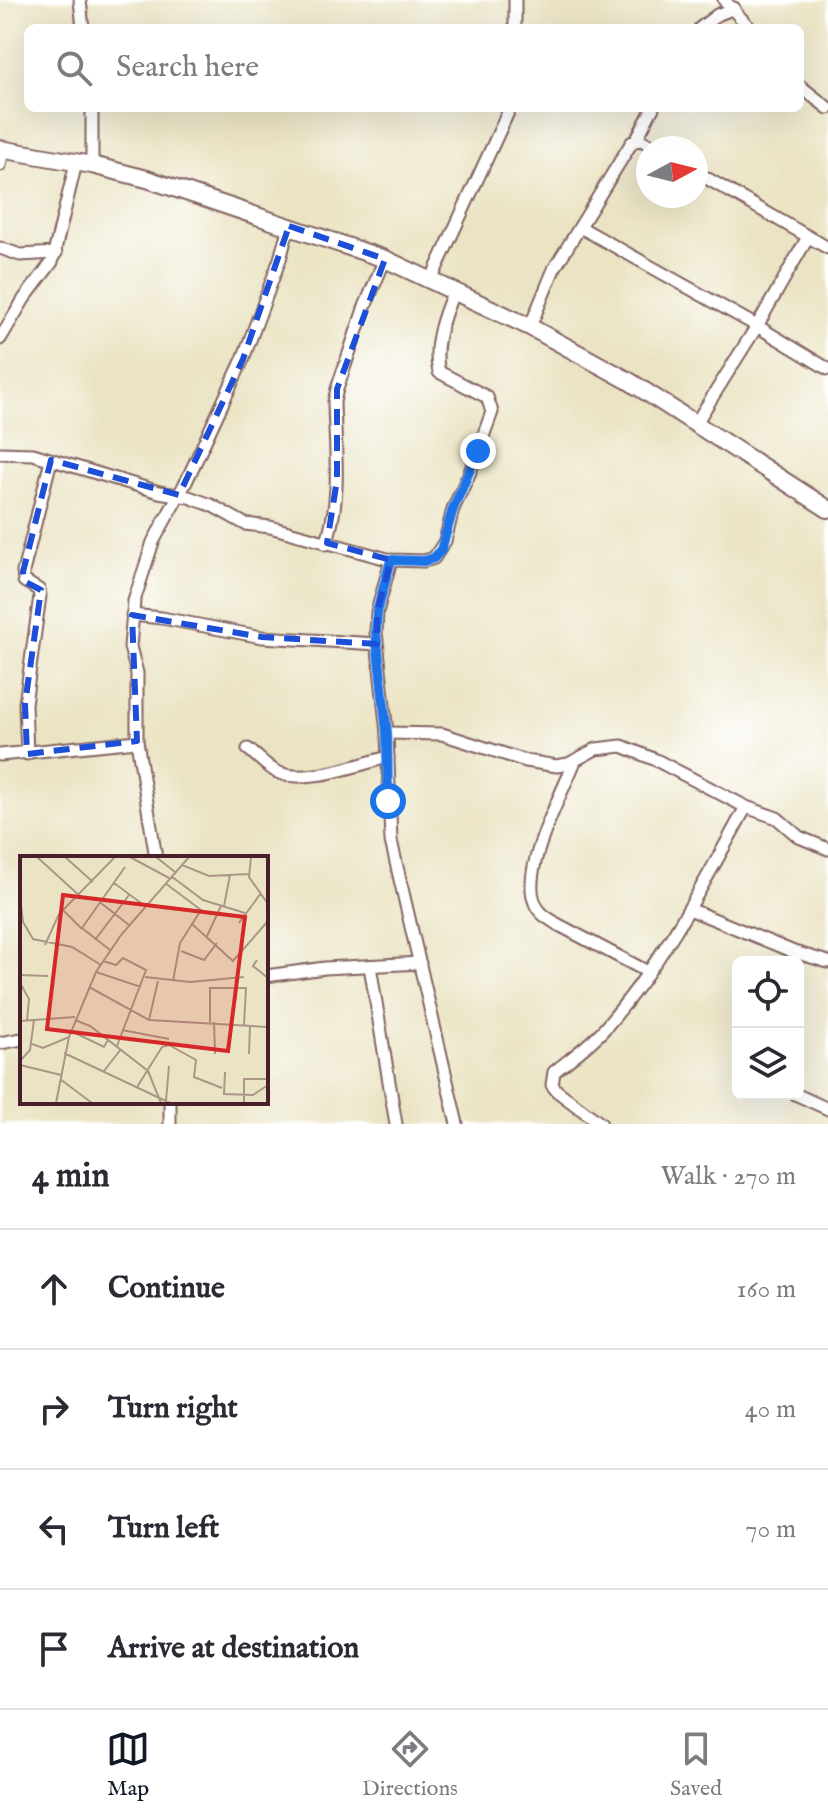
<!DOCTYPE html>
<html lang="en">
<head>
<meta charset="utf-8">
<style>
	:root { --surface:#fff; --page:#f2f2f3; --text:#2b2b33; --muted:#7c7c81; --line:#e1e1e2; --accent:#111827 }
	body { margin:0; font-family:"IM FELL English",serif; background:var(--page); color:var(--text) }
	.controls { position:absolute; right:24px; bottom:24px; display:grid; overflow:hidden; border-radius:12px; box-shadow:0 8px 32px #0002 }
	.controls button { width:72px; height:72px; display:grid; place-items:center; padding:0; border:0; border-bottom:2px solid var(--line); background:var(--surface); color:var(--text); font:40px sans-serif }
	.compass { position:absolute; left:636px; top:136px; width:72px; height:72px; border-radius:50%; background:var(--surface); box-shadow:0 8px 32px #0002; rotate:83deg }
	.stop { position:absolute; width:24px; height:24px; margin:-18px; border:6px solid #1a73e8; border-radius:50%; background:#fff }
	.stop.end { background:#1a73e8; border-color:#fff; box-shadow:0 2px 8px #0008 }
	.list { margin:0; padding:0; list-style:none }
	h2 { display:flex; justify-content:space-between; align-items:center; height:104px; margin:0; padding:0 32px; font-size:34px }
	h2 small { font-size:26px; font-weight:400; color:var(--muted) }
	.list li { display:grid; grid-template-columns:52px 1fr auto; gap:24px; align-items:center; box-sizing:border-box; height:120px; padding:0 32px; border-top:2px solid var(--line) }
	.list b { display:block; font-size:30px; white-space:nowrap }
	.list em { font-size:26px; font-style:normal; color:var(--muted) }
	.icon { flex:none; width:44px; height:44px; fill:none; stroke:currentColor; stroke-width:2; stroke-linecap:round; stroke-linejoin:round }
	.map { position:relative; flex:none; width:828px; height:1124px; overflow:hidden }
	.search { position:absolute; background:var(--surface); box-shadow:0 8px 32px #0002; left:24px; right:24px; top:24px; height:88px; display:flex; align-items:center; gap:20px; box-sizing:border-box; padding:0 28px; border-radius:12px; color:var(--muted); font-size:30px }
	.sheet { height:584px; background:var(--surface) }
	nav { display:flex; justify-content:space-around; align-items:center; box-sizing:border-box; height:112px; border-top:2px solid var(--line); background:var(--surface); font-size:22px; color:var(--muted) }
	nav a { display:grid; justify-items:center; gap:4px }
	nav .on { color:var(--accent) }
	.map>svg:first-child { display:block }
</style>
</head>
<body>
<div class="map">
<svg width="828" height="1124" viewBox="0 0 828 1124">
	<rect width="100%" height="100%" fill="#fff"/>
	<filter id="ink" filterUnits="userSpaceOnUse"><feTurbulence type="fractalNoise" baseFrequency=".0125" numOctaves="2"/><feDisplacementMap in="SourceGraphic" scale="16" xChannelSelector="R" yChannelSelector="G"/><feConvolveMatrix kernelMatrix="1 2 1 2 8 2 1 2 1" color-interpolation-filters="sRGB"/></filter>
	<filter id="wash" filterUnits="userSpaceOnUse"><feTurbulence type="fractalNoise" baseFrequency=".006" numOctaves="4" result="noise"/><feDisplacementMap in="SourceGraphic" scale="32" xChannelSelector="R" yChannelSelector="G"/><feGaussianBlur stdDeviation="1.8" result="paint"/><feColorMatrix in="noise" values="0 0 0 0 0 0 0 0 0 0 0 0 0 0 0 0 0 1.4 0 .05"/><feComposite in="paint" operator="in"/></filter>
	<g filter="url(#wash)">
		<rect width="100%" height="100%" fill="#ebe4c4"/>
	</g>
	<g filter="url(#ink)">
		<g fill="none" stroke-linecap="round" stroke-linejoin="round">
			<defs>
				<g id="street">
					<polyline points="80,0 83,28"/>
					<polyline points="724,0 750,28"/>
					<polyline points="515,28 515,0"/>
					<polyline points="700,28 717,15 734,8"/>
					<polyline points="800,86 828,108"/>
					<polyline points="92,108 92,165"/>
					<polyline points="636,140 653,108"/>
					<polyline points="0,165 3,149"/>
					<polyline points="696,172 828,248"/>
					<polyline points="580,227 757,326 828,369"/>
					<polyline points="0,248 20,255 56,253"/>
					<polyline points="431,280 510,108"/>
					<polyline points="530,327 554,269 632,142 641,140 656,148"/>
					<polyline points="0,339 24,299 52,262 76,163"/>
					<polyline points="696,423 757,326 808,237"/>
					<path d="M0,453l33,1 126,38 30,5 22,8 34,19 25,3 121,33 33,1 10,-3 11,-17 8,-32 17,-37 22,-60 -5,-15 -48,-25c-7,-26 5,-58 15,-81"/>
					<path d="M326,544c16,-47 9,-94 8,-142l3,-13 27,-80 21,-50"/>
					<polyline points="391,560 377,612 376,632 387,733 391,841 457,1124"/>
					<polyline points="132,615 162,618 262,637 377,644"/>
					<polyline points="387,733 442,734 526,761 557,766 568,764 596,749 622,746 656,760 746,807 777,818 799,837 828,849"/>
					<path d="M248,749c9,7 19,18 29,23 29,13 82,-8 111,-15"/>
					<polyline points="27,754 25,704 40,596 39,590 24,581 23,572 51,460"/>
					<polyline points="0,755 137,741"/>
					<path d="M575,761c-13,33 -55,109 -40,142 4,11 13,15 22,21l91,48"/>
					<polyline points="156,858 137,741 137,673 130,647 134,601 153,542 186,482 243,359 280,259 289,226"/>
					<polyline points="689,909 794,952 828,962"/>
					<polyline points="370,966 396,1124"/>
					<polyline points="266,976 325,968 420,963"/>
					<polyline points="0,1043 22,1039"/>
					<polyline points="795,1094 828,1109"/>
					<polyline points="170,1124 170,1102"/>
					<path d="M601,1124l-44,-33 -5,-6 2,-13c17,-14 37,-28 51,-44 58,-66 99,-145 141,-221"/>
				</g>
				<polyline id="secondary" points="0,149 92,165 147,179 385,259 530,327 629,381 828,509"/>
			</defs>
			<use href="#street" stroke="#826461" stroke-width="15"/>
			<use href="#secondary" stroke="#826461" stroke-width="20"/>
			<use href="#street" stroke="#fff" stroke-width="11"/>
			<use href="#secondary" stroke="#fff" stroke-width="16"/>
		</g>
	</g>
	<g fill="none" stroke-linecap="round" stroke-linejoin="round" filter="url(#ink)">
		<polyline stroke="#1a73e8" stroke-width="10" points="388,801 387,733 376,632 377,612 391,560 424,561 434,558 441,550 453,509 478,451"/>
	</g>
	<path fill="none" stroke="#1d4ed8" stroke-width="6" stroke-dasharray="16 10" stroke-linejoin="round" d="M289,226l96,33 -48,130v91l-10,63 64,17 -14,52v32l-115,-7 -130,-22 5,126 -110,13 -2,-50 16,-114 -17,-9 -1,-9 28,-112 128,35 64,-136z"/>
	<g transform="translate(20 856)">
		<rect width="248" height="248" fill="#ebe4c4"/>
		<path fill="none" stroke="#ab9587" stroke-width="2" d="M17,1l44,40M45,1l28,25M110,1l39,21M136,1l19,15M231,1l-2,20 19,27M162,9l27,11 40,-2M151,20l32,24 42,13M94,27l31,23M145,27l36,27 -21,33 -7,38M0,41l3,25 10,17 39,8 29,18M81,47l28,22M204,50l6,-31M43,54l19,19M219,67l22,-30M172,68l41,37 35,-40M187,80l14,-30M75,84l34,-45M25,89l14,-31 56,-57M90,94l-28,-22 43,-61M161,95l23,9 13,-17M237,104l-4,6 15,12M83,105l13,4 7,-7 23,12 -29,76M76,116l45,15M0,119l28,1M125,121l45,5 54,-5M0,127l9,16 -2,22M69,131l60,33 119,7M190,132h36l-2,37M55,164l15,6 58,45 13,32M129,164l9,-39M0,165l55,-4M190,166v-35M194,166l1,32M102,174l47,9M51,175l33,16 4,-7M12,188l11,4 26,-11M149,189l27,15 -2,17 28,11M44,197l106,50M229,198l1,-29M0,205l10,-11 4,-30M0,209l41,10M84,215l17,-22M205,216l-1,22 29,1 15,-10M40,223l32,24M117,231l25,-40 7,-2M146,245l3,-35M36,247l13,-66 27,-65 25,-37 68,-78M224,247v-24h24"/>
		<path fill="#d62828" fill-opacity="0.15" stroke="#d62828" stroke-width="4" d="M43,39l182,22 -17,134 -181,-22z"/>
		<rect width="248" height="248" fill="none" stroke="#4a1f2b" stroke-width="4"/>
	</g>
</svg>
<div class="controls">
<button><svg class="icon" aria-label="locate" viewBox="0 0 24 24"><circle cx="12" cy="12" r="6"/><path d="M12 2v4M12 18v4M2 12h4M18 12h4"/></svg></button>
<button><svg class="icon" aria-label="layers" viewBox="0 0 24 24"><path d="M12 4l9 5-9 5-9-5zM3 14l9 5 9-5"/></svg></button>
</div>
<svg class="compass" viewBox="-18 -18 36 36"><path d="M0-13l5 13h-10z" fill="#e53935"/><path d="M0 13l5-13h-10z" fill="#7c7c81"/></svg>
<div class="stop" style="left:388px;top:801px"></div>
<div class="stop end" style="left:478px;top:451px"></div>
<div class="search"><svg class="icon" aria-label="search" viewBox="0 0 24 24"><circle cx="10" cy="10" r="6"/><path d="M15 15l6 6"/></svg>Search here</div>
</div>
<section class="sheet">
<h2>4 min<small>Walk · 270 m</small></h2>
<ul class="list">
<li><svg class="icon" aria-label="ahead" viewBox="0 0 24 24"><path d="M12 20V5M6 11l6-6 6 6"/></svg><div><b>Continue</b></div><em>160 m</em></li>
<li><svg class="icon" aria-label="right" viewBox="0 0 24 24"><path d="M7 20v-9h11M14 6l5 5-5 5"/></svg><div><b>Turn right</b></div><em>40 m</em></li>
<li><svg class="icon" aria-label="left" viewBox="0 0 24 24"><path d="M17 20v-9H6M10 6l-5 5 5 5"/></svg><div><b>Turn left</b></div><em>70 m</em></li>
<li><svg class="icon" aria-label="arrive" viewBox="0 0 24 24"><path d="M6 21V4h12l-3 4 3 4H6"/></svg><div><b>Arrive at destination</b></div></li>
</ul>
</section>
<nav>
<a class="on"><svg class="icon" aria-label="map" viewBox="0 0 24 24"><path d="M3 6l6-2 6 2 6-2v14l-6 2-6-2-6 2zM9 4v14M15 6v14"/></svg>Map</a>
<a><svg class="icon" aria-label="directions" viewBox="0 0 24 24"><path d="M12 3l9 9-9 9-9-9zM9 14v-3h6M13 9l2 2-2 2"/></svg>Directions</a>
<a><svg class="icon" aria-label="saved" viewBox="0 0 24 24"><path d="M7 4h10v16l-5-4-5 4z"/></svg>Saved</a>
</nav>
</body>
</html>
